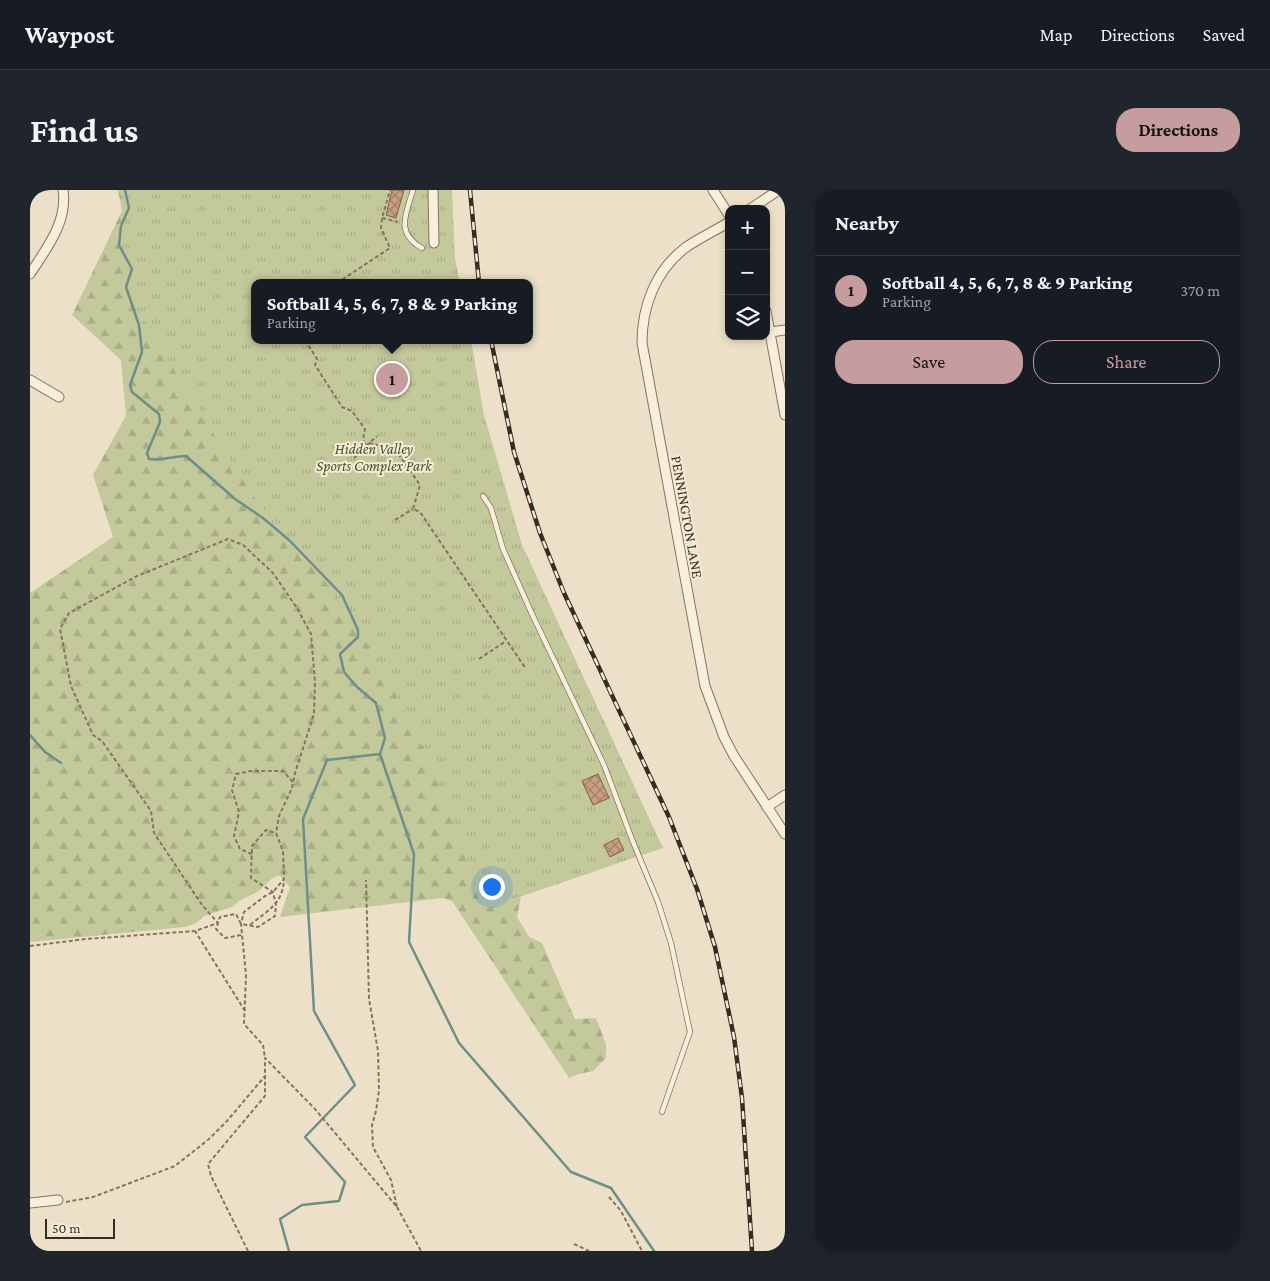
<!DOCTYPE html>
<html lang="en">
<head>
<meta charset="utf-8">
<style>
	:root { --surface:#171b24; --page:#20242c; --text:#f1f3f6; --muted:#9ea1a6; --line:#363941; --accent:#c69c9e }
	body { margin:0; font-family:"Crimson Pro",serif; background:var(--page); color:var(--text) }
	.controls { position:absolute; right:15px; top:15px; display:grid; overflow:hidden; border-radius:10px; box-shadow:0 2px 8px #0003 }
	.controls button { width:45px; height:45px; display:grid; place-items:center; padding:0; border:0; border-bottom:1px solid var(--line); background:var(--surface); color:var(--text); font:25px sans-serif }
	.scale { position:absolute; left:15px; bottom:12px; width:70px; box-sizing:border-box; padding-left:5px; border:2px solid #382c21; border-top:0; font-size:14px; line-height:18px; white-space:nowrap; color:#382c21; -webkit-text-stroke:4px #f4ecd7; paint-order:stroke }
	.you { position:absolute; left:461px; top:696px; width:18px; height:18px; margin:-12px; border:4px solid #fff; border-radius:50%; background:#1a73e8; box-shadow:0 0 0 8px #1a73e833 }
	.badge { display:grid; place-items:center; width:32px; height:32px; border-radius:50%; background:var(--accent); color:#111; font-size:16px; font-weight:700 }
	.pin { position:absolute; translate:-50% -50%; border:2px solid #fff; box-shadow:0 1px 5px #0006 }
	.popup { position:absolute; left:221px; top:89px; width:282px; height:65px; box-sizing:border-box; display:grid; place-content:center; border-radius:10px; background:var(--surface); filter:drop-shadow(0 1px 4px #0005); font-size:16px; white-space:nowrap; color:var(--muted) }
	.popup b { font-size:19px; color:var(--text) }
	.popup::after { content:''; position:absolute; left:50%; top:100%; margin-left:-10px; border:10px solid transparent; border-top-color:var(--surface) }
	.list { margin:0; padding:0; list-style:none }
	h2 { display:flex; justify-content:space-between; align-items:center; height:65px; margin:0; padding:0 20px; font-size:21px }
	h2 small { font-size:16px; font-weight:400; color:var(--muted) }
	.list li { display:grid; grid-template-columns:32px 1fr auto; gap:15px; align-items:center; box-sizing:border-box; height:70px; padding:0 20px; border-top:1px solid var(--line) }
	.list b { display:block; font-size:19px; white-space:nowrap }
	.list p { margin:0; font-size:16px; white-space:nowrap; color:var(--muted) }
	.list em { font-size:16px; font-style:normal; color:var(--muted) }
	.actions { display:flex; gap:10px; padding:15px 20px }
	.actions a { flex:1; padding:11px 0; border:1px solid var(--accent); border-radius:20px; text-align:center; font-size:18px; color:var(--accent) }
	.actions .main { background:var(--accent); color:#111 }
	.icon { flex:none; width:28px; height:28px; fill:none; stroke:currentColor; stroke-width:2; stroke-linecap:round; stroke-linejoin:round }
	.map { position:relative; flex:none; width:755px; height:1061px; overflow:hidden; border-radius:20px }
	header { display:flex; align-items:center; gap:30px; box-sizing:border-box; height:70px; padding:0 25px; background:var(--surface); border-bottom:1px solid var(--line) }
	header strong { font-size:24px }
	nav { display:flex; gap:28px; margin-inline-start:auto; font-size:18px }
	.intro { display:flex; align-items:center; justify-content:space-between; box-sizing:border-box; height:120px; padding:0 30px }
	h1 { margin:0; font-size:35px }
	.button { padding:12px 22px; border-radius:20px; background:var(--accent); color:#111; font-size:18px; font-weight:700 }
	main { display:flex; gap:30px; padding:0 30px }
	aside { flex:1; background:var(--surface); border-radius:20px; box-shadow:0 2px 8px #0003 }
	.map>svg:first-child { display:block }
</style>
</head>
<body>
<header>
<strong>Waypost</strong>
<nav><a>Map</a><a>Directions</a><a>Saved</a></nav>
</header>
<div class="intro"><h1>Find us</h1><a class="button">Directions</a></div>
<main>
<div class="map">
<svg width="755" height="1061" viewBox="0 0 755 1061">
	<defs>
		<pattern id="forest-firs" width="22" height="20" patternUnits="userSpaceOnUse" patternTransform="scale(1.25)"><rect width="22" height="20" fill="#c4c99c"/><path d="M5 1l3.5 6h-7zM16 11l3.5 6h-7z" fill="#a9ad86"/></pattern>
		<pattern id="park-tufts" width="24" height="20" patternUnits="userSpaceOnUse" patternTransform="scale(1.25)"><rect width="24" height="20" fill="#c4c99c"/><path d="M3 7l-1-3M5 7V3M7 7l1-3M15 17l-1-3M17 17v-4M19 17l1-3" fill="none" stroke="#a9ad86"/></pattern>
		<pattern id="building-cross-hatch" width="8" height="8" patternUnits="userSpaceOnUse" patternTransform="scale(1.25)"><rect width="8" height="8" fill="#c79f80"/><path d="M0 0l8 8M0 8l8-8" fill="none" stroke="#a38268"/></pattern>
	</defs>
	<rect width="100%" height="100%" fill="#ece1c8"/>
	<polygon fill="url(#forest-firs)" points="88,0 125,0 219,260 385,531 456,717 491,707 487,727 499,747 512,753 545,829 566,828 576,854 576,868 563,881 549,884 539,888 422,711 413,708 250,727 260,697 249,685 241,689 229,701 209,711 202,717 174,726 166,733 155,737 0,752 0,403 83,347 63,285 96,226 91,170 42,125 92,21"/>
	<path fill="url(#park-tufts)" d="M95,0h327l3,68 5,25h-205v57h216l13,75 38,130 141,303 -181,62c-30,-106 -79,-219 -143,-310 -22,-32 -53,-57 -75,-89 -47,-69 -89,-141 -133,-211l-5,-13 5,-18 -12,-24 2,-19 8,-18z"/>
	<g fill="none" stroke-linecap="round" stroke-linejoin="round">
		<g stroke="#6f8e87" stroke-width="2.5">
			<path d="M95,0l4,18 -8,18 -2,19 13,24 -6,18 13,38 3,27 -12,33 2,7 27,22 1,8 -13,31 2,6c13,2 24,-3 37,-3l49,43 28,19 26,22 53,55 16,35v7l-18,17 4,18 13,15 19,16 9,35 -5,16 -53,6 -24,59 11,192 41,74 -50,52 40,45 -6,19 -37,4 -22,14 9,32"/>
			<polyline points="0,545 15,562 31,573"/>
			<polyline points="350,564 384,664 379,752 429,853 541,982 581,998 624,1061"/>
		</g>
	</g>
	<g fill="url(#building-cross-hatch)" stroke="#845f45">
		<polygon points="362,0 374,0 366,28 356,25"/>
		<polygon points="568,584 579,608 563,615 552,591"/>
		<polygon points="588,648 594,660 580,667 574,655"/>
	</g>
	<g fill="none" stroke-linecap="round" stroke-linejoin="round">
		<defs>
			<g id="service">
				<path d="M383,0c-7,24 -18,43 9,58"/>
				<polyline points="453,306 461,318 473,359 502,424 574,575 603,652 628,712 641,753 660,842 632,922"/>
			</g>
			<g id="minor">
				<polyline points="403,0 404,53"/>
				<polyline points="683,0 699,25"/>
				<polyline points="720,19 749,0"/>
				<path d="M699,32c-14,9 -30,16 -44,26 -30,23 -43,59 -43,95l63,343 19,51 10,19 51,78"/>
				<path d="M0,84c16,-25 38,-52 33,-84"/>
				<polyline points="736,121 755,225"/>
				<polyline points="741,142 755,140"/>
				<polyline points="0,190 29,207"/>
				<polyline points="737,617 755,605"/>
				<polyline points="0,1013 28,1010"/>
			</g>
		</defs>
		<use href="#service" stroke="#86745e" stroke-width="6"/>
		<use href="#minor" stroke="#86745e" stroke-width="11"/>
		<g stroke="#86745e" stroke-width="2" stroke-dasharray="4 2.5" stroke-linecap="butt">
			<polyline points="352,28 368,32"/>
			<polyline points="307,93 360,58 351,38 352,28 360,0"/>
			<polyline points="275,150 287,169 285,175 312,217 322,221 335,239 333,250 336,256 347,246"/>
			<polyline points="339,253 365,259 390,295 383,319 390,322 496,479"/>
			<polyline points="324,268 336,256"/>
			<polyline points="365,330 383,319"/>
			<polyline points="449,469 476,451"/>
			<polyline points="222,664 210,659 204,646 209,622 202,600 206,584 221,581 253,581 263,592"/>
			<path d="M220,735c18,-15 32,-20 34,-45"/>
			<polyline points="211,745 195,748 186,739 190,727 206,724 211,734 228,737 245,726 246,715 243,702 221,688 222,656 236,640 246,643 253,661 254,689 243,702 235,706 214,722 211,734 216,785 214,834 233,855 235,868"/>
			<polyline points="0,756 56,749 165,741"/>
			<polyline points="215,821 165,741 188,733 172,715 124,643 121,621 72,551 63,545 41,496 30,439 39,423 107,386 198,349 213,355 243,383 267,418 281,444 285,492 284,524 265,583 262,598 249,626 246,643"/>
			<polyline points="579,1007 591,1021 612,1061"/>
			<polyline points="36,1012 63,1007 145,976 179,949 197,931 235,886"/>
			<polyline points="367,1017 391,1061"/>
			<polyline points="544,1054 559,1061"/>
			<polyline points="218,1061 181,986 178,974 235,906 235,868 285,919 367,1017 361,990 343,957 342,935 346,921 349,900 348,861 339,809 336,690"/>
		</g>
		<use href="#service" stroke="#f7efdb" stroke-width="4.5"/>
		<use href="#minor" stroke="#f7efdb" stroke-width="9"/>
		<defs>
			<g id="rail">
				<polyline points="440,0 449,93"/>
				<polyline points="461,150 484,262 510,343 534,403 639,627 667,699 685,757 704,847 712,908 722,1061"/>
			</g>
		</defs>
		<use href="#rail" stroke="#382c21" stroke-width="4.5"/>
		<use href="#rail" stroke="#f4ecd7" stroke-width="2.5" stroke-dasharray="8" stroke-linecap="butt"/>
	</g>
	<g text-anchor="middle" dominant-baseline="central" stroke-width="4" stroke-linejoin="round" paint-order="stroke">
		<g font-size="15" font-style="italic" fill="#485329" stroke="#f4ecd7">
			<text x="344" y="259">Hidden Valley<tspan x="344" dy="17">Sports Complex Park</tspan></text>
		</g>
		<g font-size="15" fill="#382c21" stroke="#f4ecd7">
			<text transform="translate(657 327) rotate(80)">PENNINGTON LANE</text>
		</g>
	</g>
</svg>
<div class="controls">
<button>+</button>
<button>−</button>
<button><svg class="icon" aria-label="layers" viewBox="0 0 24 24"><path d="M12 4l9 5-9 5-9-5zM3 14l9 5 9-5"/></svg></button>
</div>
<div class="scale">50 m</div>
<div class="you"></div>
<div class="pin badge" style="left:362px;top:189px">1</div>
<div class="popup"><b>Softball 4, 5, 6, 7, 8 &amp; 9 Parking</b>Parking</div>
</div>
<aside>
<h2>Nearby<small></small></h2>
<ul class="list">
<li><span class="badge">1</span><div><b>Softball 4, 5, 6, 7, 8 &amp; 9 Parking</b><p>Parking</p></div><em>370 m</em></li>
</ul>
<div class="actions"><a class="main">Save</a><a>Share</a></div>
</aside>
</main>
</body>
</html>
